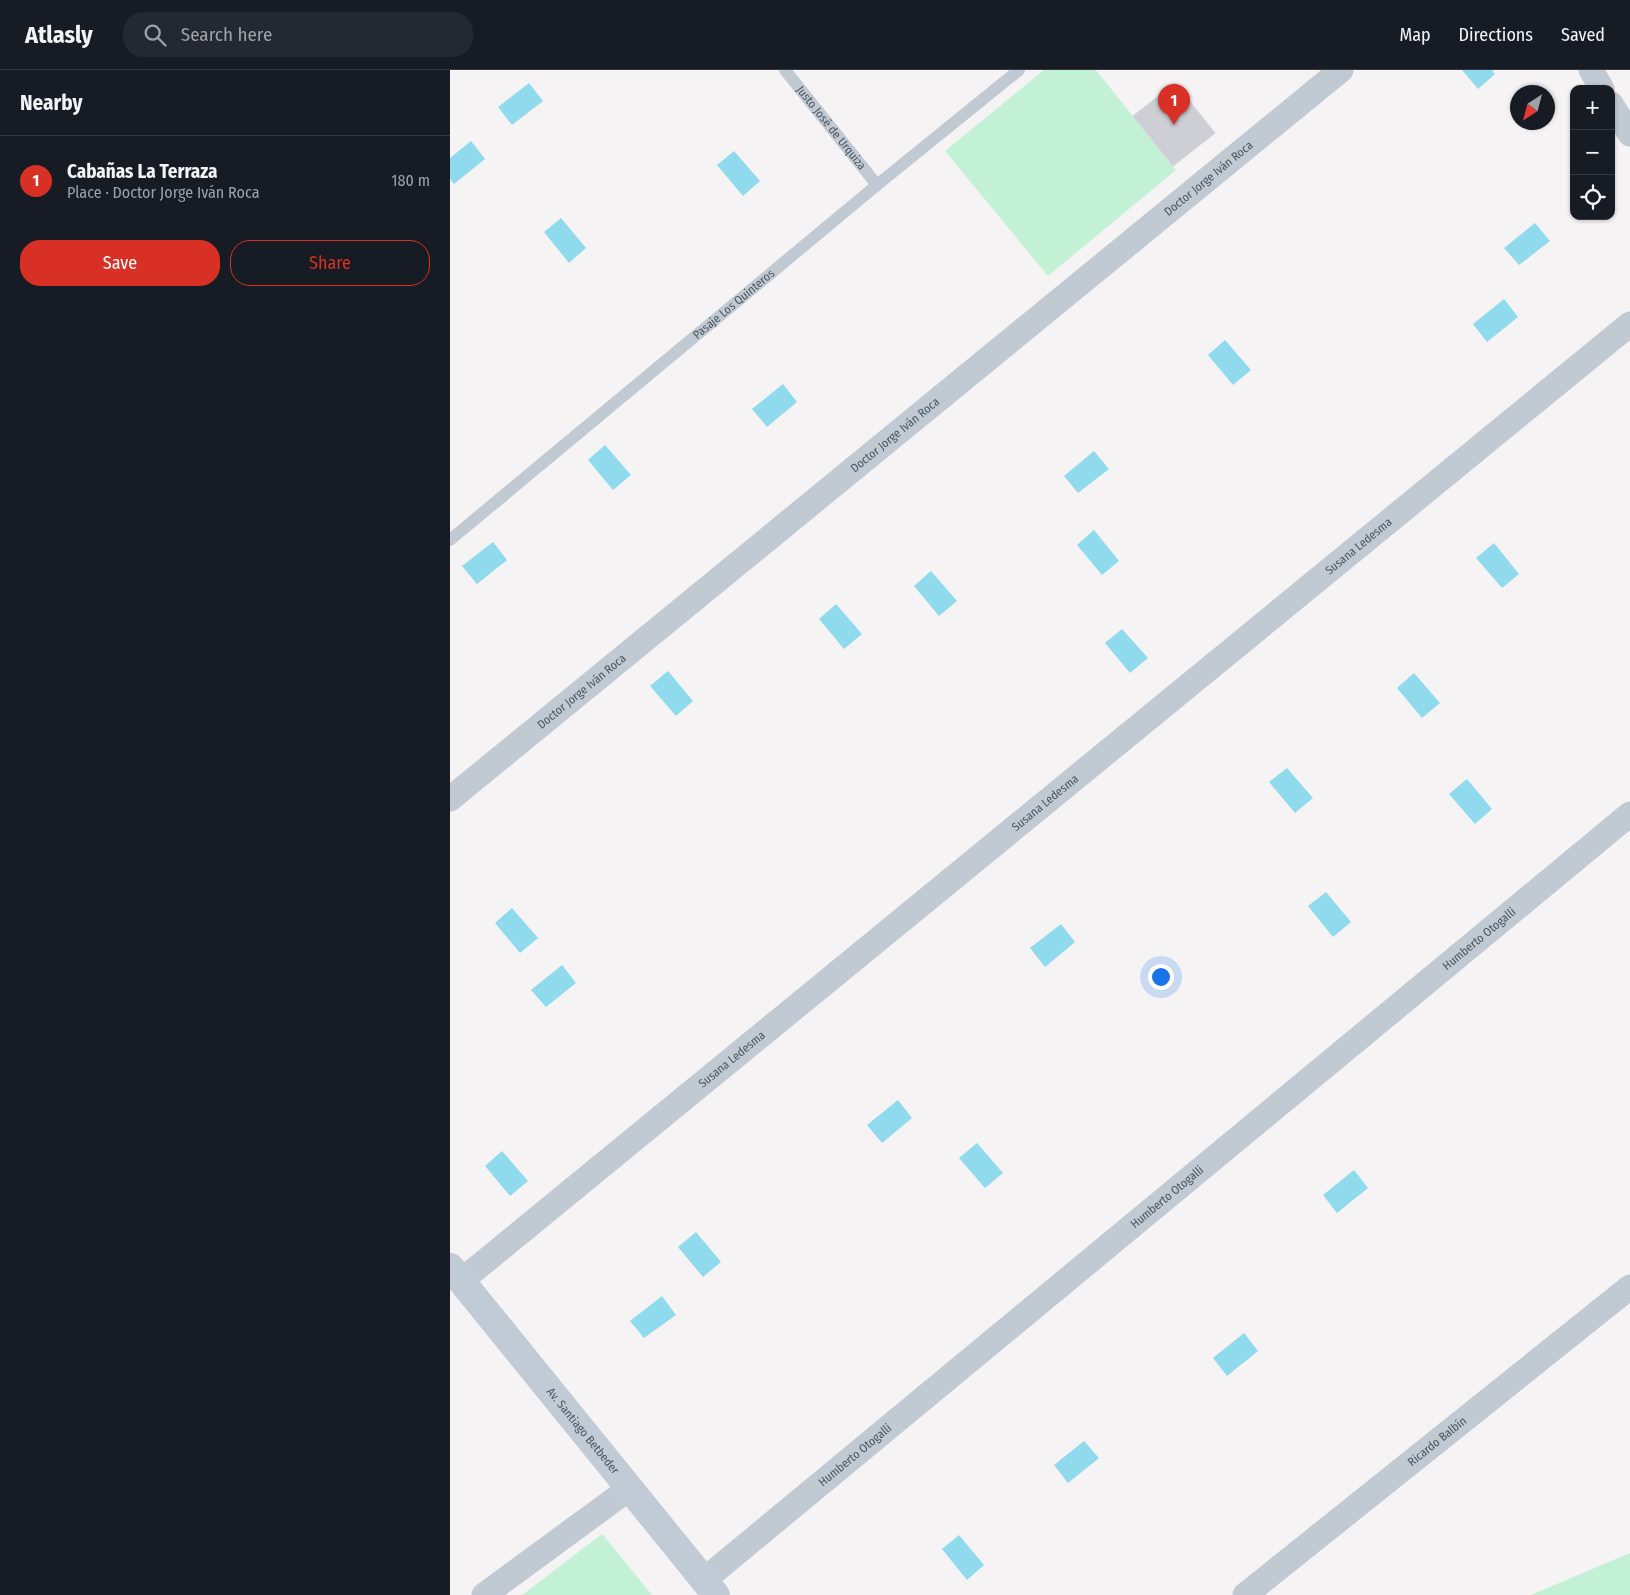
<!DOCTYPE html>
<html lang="en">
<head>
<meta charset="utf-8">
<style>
	:root { --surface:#171b24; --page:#242831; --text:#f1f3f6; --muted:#9ea1a6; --line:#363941; --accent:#d93025 }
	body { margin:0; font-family:"Fira Sans Condensed",sans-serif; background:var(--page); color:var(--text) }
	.controls { position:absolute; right:15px; top:15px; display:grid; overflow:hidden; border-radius:10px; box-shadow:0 1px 4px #0004 }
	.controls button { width:45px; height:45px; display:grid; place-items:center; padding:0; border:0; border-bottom:1px solid var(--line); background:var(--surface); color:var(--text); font:25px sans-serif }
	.compass { position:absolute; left:1060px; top:15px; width:45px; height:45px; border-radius:50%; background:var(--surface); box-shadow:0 1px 4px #0004; rotate:216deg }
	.you { position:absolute; left:710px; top:906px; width:18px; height:18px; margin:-12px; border:4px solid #fff; border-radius:50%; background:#1a73e8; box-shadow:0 0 0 8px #1a73e833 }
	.badge { display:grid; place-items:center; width:32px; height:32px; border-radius:50%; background:var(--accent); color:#fff; font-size:16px; font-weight:700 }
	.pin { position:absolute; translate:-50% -41px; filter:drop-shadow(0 1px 2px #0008) }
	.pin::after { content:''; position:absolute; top:26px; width:18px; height:15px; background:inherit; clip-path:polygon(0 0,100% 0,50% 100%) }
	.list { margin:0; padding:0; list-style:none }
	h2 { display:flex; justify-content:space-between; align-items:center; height:65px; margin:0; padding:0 20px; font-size:21px }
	h2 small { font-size:16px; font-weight:400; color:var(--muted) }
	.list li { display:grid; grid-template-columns:32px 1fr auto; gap:15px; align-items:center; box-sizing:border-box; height:90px; padding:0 20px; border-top:1px solid var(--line) }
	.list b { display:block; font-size:19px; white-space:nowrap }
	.list p { margin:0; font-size:16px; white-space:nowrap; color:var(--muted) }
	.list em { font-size:16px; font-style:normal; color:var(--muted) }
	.actions { display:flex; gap:10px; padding:15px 20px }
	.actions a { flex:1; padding:11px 0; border:1px solid var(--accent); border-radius:20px; text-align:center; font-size:18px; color:var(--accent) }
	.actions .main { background:var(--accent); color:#fff }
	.icon { flex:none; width:28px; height:28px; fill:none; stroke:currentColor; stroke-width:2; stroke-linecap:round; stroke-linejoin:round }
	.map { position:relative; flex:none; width:1180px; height:1525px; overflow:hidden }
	header { display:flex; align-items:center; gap:30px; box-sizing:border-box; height:70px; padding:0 25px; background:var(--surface); border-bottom:1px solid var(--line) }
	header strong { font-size:24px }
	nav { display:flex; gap:28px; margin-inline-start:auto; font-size:18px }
	.search { width:350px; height:45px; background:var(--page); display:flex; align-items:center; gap:12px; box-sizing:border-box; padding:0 18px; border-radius:20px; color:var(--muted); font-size:19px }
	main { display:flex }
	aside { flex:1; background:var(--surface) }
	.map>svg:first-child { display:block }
</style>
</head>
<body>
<header>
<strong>Atlasly</strong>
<div class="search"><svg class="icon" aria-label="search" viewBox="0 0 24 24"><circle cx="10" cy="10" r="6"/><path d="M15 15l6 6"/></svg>Search here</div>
<nav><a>Map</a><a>Directions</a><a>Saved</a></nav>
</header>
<main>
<aside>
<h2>Nearby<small></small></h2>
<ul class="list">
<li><span class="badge">1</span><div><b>Cabañas La Terraza</b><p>Place · Doctor Jorge Iván Roca</p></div><em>180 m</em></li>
</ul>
<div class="actions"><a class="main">Save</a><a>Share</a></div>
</aside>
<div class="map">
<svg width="1180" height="1525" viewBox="0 0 1180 1525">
	<rect width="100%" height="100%" fill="#f5f3f3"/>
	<g fill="#c3f1d5">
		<polygon points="594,0 646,0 726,100 598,206 495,81"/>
		<polygon points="152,1464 202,1525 72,1525"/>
		<polygon points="1180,1483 1180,1525 1081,1525"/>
	</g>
	<g fill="#90daee">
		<polygon points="1012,0 1042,0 1045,4 1028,19"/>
		<polygon points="79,13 93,31 62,55 48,37"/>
		<polygon points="21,71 35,89 4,114 0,109 0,88"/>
		<polygon points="284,81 310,111 293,126 267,95"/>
		<polygon points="111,148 136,178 119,193 94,162"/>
		<polygon points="1085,153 1100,171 1069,195 1054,178"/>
		<polygon points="1054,229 1068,247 1037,272 1023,254"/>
		<polygon points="775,270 801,300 783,315 758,285"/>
		<polygon points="333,314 347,332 317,357 302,339"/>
		<polygon points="155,375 181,405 163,420 138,390"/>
		<polygon points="644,381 659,399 628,423 614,406"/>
		<polygon points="644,460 669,491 652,505 627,475"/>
		<polygon points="43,472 57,490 27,514 12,496"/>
		<polygon points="1044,473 1069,504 1052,518 1026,488"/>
		<polygon points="481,501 507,531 489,546 464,516"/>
		<polygon points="386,534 412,564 394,579 369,549"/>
		<polygon points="672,559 698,588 680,603 655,573"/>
		<polygon points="218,601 243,631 226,646 200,616"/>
		<polygon points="964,603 990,633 972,648 947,618"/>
		<polygon points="837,698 863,728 845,743 819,712"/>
		<polygon points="1017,709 1042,739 1025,754 999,724"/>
		<polygon points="876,822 901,852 883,867 858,836"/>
		<polygon points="62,838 88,868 70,883 45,853"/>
		<polygon points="611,854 625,872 595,897 580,878"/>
		<polygon points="112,895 126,913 96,937 81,920"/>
		<polygon points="448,1030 462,1048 432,1073 417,1055"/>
		<polygon points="527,1073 553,1103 535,1118 509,1088"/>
		<polygon points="52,1081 78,1111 60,1126 35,1096"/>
		<polygon points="904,1100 918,1118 887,1143 873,1125"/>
		<polygon points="246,1162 271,1192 253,1207 228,1177"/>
		<polygon points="212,1226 226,1245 194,1268 180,1251"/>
		<polygon points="794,1263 808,1281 777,1306 763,1288"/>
		<polygon points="634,1371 649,1388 618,1413 604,1395"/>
		<polygon points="509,1465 534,1495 517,1510 492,1479"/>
	</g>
	<g fill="#cdcfd5" stroke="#d7d9de">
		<polygon points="725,13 765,63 723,96 683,46"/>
		<polygon points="725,13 765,63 723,96 683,46"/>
	</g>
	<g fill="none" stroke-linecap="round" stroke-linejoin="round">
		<g stroke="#c1cad2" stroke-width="12">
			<path id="s1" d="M335,0l92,115"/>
			<path id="s2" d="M0,470l427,-355 142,-115"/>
		</g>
		<g stroke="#c1cad2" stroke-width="25">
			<polyline points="1141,0 1152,19"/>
			<polyline points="1161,34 1180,64"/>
			<path id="s3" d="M0,729l891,-729"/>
			<path id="s4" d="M11,1211l1169,-957"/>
			<path id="s5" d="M254,1510l926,-766"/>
			<polyline points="34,1525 180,1418"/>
			<path id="s6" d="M795,1525l385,-308"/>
		</g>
		<path stroke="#c1cbd6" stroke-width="28" id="s7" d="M0,1197l266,328"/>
	</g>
	<g text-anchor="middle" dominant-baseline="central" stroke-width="4" stroke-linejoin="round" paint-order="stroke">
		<g font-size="12" fill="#4a5661" stroke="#fff">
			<text stroke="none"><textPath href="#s1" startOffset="74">Justo José de Urquiza</textPath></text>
			<text stroke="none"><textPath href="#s3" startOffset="980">Doctor Jorge Iván Roca</textPath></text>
			<text stroke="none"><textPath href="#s2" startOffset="369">Pasaje Los Quinteros</textPath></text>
			<text stroke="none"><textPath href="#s3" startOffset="575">Doctor Jorge Iván Roca</textPath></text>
			<text stroke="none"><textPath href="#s4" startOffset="1160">Susana Ledesma</textPath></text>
			<text stroke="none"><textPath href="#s3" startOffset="170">Doctor Jorge Iván Roca</textPath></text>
			<text stroke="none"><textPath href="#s4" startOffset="755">Susana Ledesma</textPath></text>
			<text stroke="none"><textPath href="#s5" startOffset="1006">Humberto Otogalli</textPath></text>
			<text stroke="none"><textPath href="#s4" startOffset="350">Susana Ledesma</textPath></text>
			<text stroke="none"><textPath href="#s5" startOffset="601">Humberto Otogalli</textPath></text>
			<text stroke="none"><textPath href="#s7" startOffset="211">Av. Santiago Betbeder</textPath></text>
			<text stroke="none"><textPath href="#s6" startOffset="246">Ricardo Balbín</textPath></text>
			<text stroke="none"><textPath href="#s5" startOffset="196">Humberto Otogalli</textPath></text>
		</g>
	</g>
</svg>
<div class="controls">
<button>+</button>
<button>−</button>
<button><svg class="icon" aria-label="locate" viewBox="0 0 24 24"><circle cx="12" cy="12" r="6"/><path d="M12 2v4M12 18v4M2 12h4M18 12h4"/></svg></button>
</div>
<svg class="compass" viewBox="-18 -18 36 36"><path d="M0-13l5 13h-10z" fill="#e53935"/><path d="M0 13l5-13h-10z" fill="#9ea1a6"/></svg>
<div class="you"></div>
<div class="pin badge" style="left:724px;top:55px">1</div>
</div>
</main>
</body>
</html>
